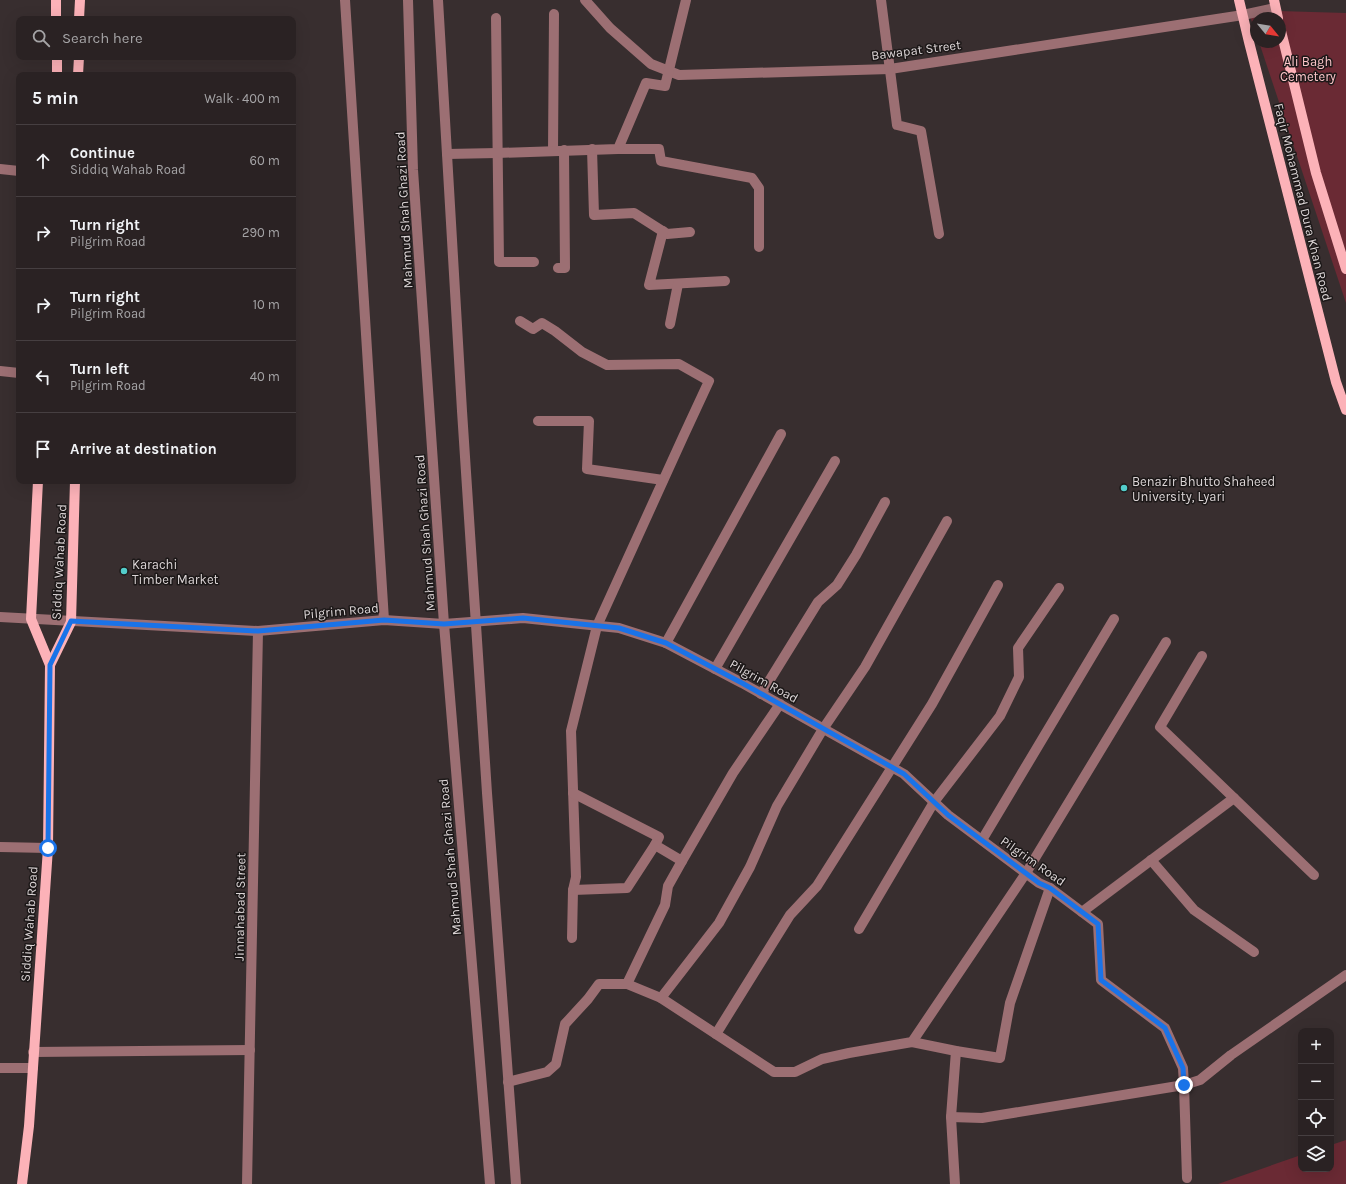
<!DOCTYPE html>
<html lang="en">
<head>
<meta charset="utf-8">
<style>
	:root { --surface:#2a2223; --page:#322a2b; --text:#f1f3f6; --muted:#a5a4a6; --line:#463f41 }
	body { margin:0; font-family:Karla,sans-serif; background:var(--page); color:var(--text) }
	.controls { position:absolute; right:12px; bottom:12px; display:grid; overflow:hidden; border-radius:8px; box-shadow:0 4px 16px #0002 }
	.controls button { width:36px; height:36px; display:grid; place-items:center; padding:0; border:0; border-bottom:1px solid var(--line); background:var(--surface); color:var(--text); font:20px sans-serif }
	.compass { position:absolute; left:1250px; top:12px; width:36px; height:36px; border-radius:50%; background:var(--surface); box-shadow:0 4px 16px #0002; rotate:120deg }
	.stop { position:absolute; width:12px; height:12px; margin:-9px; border:3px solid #1a73e8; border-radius:50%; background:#fff }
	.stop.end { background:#1a73e8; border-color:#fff; box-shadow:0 1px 4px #0008 }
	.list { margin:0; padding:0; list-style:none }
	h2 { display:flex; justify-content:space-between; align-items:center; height:52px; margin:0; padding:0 16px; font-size:17px }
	h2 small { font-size:13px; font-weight:400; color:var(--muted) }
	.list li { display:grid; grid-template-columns:26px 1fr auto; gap:12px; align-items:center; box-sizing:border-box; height:72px; padding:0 16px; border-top:1px solid var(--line) }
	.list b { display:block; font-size:15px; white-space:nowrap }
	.list p { margin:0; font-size:13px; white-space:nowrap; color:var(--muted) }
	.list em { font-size:13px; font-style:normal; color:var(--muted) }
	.icon { flex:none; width:22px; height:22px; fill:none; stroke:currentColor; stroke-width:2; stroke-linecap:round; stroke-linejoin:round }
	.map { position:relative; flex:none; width:1346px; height:1184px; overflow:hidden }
	.search { position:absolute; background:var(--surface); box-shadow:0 4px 16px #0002; left:16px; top:16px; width:280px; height:44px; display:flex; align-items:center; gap:10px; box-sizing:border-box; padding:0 14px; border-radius:8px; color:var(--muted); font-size:15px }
	.panel { position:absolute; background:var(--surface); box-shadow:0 4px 16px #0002; left:16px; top:72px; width:280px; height:412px; border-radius:8px }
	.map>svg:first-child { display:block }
</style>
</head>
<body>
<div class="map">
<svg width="1346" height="1184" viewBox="0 0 1346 1184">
	<rect width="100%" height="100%" fill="#382e2f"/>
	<g fill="#6a2a34">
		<polygon points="1248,10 1346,13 1346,303 1259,42 1280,42 1280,18 1256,18 1256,34"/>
		<polygon points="1346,1140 1346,1184 1218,1184 1301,1155 1301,1169 1331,1169 1331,1145"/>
	</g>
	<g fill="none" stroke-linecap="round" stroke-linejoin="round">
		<g stroke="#9c6f73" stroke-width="10">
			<polyline points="345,0 384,620"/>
			<polyline points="408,0 413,170 444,624 490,1184"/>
			<polyline points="438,0 462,411 487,793 516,1184"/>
			<polyline points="585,0 610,28 651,64 679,75 890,69 1243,15 1275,8"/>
			<polyline points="881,0 897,125 921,131 939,234"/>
			<polyline points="496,18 499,262 534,262"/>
			<polyline points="592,149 594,215 634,213 667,234 690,232"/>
			<polyline points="618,149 659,149 661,161 752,178 759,188 759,247"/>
			<polyline points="553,151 554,14"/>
			<polyline points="447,154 497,153 618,149 646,83 665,86 686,0"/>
			<polyline points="0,169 19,171"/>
			<polyline points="663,231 649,285 725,281"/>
			<polyline points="558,268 565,268 564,150"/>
			<polyline points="520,321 533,329 542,323 555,331 582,352 607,365 679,364 709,381 683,437 597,626 571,731 576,877 573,890 572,938"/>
			<polyline points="670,324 678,284"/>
			<polyline points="0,371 19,373"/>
			<polyline points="538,421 589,421 587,469 663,480"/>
			<polyline points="0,617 258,631 384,620 444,624 523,618 619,628 666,643 742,683 904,774 948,815 1039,883 1050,888 1098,924 1101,980 1165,1028 1183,1068 1184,1085 1187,1178"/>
			<polyline points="666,643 781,434"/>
			<polyline points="1202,656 1160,727 1314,875"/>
			<polyline points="715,669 835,461"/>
			<polyline points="761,694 818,602 837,585 856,555 885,502"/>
			<polyline points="573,793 659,837 655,845 682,861 733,773 780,704"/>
			<polyline points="982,840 1114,619"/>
			<polyline points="0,847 48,848"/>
			<polyline points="1151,860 1194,910 1254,952"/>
			<polyline points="573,890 627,888 655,845"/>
			<polyline points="1082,912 1234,798"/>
			<polyline points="859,929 934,802 1000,716 1019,677 1018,648 1059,588"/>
			<polyline points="627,984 665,905 668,886 682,861"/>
			<polyline points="661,998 719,923 750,867 777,806 823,729 865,667 947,521"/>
			<polyline points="716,1034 790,915 817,886 932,704 998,585"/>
			<polyline points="912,1042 956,1051 1000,1058 1010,1003 1050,888"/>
			<polyline points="33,1052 250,1050"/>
			<polyline points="0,1068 33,1068"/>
			<polyline points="508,1082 547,1072 556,1064 565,1024 588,999 599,984 627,984 661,998 774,1072 795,1072 822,1059 849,1053 912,1042 1026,873 1166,642"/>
			<polyline points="951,1117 982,1118 1184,1085 1200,1080 1231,1055 1346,975"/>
			<polyline points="247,1184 258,631"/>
			<polyline points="955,1184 951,1117 956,1051"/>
		</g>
		<g stroke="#fcb2b8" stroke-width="10">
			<polyline points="56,0 56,19"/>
			<polyline points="1239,0 1249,42 1336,382 1346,410"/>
			<polyline points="1274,0 1278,18"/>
			<polyline points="79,19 80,0"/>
			<polyline points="1280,27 1316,173 1346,269"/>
			<polyline points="57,75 57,57"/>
			<polyline points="78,75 79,57"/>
			<polyline points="50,665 71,622 75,481"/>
			<polyline points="22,1184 29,1126 48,848 50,665 31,619 38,481"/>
		</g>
	</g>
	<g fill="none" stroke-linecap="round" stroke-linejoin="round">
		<polyline stroke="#1a73e8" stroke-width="5" points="48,848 50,665 71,621 258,631 384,620 444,624 523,618 619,628 666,643 742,683 904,774 948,815 1039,883 1050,888 1098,924 1101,980 1165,1028 1183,1068 1184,1085"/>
	</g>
	<g fill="#53cdcb" stroke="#1c1818" stroke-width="1.5">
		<circle cx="1124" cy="488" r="4"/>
		<circle cx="124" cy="571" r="4"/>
	</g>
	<g text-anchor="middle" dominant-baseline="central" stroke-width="3" stroke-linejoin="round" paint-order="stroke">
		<g font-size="13" fill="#dcd5d6" stroke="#1c1818">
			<text transform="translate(916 50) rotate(-7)">Bawapat Street</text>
			<text transform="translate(1303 202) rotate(76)">Faqir Mohammad Dura Khan Road</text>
			<text transform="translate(404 210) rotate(-93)">Mahmud Shah Ghazi Road</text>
			<text transform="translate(425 533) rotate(-94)">Mahmud Shah Ghazi Road</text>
			<text transform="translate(59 562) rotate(-87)">Siddiq Wahab Road</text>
			<text transform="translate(341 611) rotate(-5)">Pilgrim Road</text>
			<text transform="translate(764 681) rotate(29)">Pilgrim Road</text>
			<text transform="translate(450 857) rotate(-95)">Mahmud Shah Ghazi Road</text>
			<text transform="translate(1033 861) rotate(35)">Pilgrim Road</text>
			<text transform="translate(240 907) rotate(-89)">Jinnahabad Street</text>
			<text transform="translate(29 924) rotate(-86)">Siddiq Wahab Road</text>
		</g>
		<g font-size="13" fill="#fbc4c8" stroke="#1c1818">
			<text x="1308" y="61">Ali Bagh<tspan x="1308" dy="15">Cemetery</tspan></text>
		</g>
		<g font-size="13" fill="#dcd5d6" stroke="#1c1818" text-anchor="start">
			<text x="1132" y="481">Benazir Bhutto Shaheed<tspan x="1132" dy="15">University, Lyari</tspan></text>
			<text x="132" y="564">Karachi<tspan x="132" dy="15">Timber Market</tspan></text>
		</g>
	</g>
</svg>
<div class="controls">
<button>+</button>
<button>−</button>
<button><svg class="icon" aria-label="locate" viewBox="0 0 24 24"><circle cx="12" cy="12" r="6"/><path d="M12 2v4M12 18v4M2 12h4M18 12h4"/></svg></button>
<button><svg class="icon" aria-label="layers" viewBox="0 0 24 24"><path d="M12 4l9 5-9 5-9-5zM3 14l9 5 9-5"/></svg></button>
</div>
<svg class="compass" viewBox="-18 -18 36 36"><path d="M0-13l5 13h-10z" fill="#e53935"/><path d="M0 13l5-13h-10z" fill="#a5a4a6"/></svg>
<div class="stop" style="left:48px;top:848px"></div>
<div class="stop end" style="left:1184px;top:1085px"></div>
<div class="search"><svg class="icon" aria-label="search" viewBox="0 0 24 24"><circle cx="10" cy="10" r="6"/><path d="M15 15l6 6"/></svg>Search here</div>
<section class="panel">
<h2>5 min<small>Walk · 400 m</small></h2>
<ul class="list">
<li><svg class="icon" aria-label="ahead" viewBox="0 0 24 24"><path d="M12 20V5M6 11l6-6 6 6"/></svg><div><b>Continue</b><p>Siddiq Wahab Road</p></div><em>60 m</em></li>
<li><svg class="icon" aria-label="right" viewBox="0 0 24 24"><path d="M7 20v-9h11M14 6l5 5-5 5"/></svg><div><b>Turn right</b><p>Pilgrim Road</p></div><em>290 m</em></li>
<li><svg class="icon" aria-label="right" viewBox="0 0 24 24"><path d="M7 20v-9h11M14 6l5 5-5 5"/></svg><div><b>Turn right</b><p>Pilgrim Road</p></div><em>10 m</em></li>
<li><svg class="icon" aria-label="left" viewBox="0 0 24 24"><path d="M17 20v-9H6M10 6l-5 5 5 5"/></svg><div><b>Turn left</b><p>Pilgrim Road</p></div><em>40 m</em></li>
<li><svg class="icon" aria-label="arrive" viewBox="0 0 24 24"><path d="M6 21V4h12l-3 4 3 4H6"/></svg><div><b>Arrive at destination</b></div></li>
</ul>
</section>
</div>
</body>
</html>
